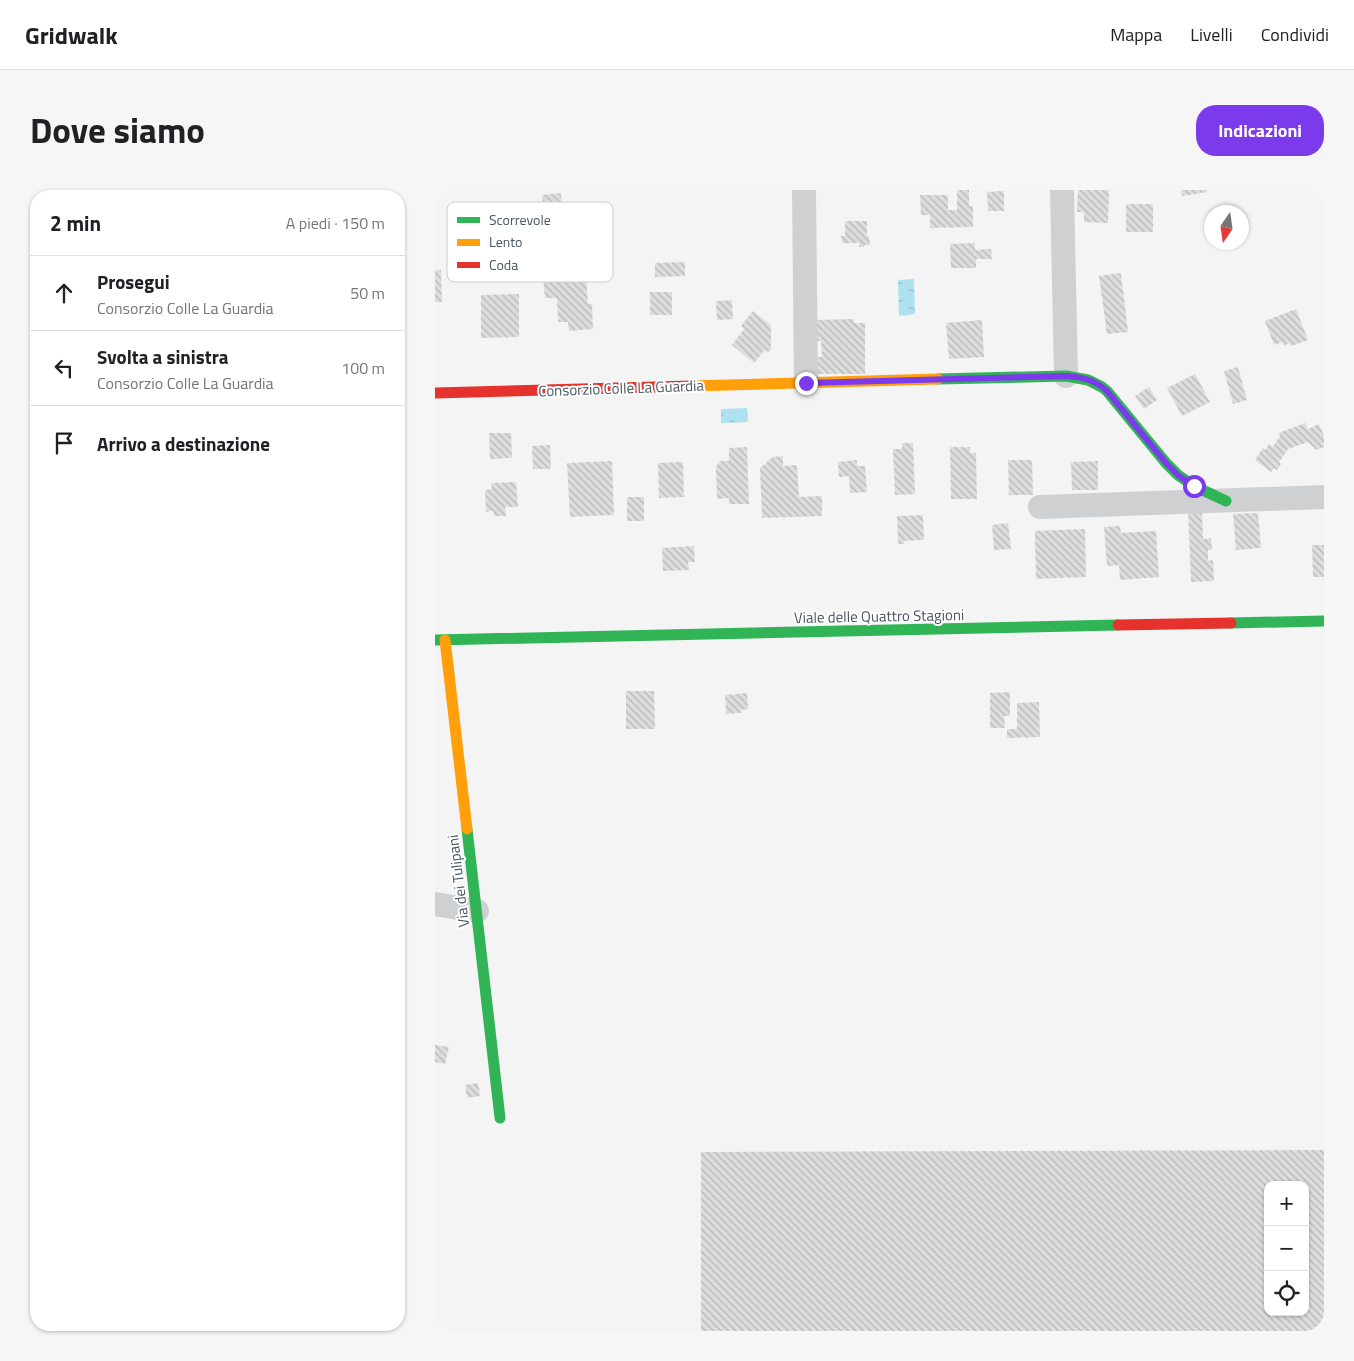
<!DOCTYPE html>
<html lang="it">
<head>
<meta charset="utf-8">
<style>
	:root { --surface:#fff; --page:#f6f6f6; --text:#202124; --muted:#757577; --line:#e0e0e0; --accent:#7c3aed }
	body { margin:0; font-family:"Titillium Web",sans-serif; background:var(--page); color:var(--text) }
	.controls { position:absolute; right:15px; bottom:15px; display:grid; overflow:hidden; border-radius:10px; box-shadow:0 1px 4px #0004 }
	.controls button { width:45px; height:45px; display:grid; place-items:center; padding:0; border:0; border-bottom:1px solid var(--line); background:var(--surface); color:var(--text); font:25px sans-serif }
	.compass { position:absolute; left:769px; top:15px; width:45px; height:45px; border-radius:50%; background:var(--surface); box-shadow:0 1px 4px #0004; rotate:193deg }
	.stop { position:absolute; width:15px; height:15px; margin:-11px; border:4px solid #7c3aed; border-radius:50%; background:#fff }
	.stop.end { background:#7c3aed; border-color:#fff; box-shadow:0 1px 5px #0008 }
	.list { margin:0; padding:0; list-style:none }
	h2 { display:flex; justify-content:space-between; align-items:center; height:65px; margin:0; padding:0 20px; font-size:21px }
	h2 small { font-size:16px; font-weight:400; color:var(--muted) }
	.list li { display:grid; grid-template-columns:32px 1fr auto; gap:15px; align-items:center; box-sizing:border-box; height:75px; padding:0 20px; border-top:1px solid var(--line) }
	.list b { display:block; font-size:19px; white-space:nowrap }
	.list p { margin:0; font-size:16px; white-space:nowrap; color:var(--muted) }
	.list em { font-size:16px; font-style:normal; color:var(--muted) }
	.icon { flex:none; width:28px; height:28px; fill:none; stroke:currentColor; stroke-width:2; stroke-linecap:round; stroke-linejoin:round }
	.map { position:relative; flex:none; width:889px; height:1141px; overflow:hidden; border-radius:20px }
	header { display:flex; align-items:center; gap:30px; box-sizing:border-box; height:70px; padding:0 25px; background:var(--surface); border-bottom:1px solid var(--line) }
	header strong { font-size:24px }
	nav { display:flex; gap:28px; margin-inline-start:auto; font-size:18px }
	.intro { display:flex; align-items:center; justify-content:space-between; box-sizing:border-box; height:120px; padding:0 30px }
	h1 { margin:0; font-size:35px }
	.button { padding:12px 22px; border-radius:20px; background:var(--accent); color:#fff; font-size:18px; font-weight:700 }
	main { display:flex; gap:30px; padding:0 30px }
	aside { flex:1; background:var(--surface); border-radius:20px; box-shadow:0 1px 4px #0004 }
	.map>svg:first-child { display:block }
</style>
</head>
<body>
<header>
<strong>Gridwalk</strong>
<nav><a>Mappa</a><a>Livelli</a><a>Condividi</a></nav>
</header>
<div class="intro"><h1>Dove siamo</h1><a class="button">Indicazioni</a></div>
<main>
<aside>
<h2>2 min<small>A piedi · 150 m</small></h2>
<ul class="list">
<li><svg class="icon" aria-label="ahead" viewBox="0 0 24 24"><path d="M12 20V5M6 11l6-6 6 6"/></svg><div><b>Prosegui</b><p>Consorzio Colle La Guardia</p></div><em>50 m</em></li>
<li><svg class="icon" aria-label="left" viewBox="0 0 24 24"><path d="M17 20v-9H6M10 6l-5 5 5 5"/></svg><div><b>Svolta a sinistra</b><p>Consorzio Colle La Guardia</p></div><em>100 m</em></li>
<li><svg class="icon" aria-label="arrive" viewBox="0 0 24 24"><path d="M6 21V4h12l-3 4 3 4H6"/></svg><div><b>Arrivo a destinazione</b></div></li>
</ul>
</aside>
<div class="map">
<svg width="889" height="1141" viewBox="0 0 889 1141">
	<defs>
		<pattern id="water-ripples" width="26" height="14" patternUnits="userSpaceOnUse" patternTransform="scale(1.25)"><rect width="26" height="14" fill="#aee2f0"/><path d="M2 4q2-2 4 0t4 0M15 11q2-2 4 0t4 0" fill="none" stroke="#90bac6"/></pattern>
		<pattern id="building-back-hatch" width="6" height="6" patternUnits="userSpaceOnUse" patternTransform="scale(1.25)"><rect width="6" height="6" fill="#ddddde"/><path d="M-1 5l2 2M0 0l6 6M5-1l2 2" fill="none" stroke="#b5b6b7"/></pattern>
	</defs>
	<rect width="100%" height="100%" fill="#f4f4f4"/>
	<g fill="url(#water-ripples)">
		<polygon points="479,89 480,124 464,126 463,90"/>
		<polygon points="312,218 313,232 286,233 286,219"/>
	</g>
	<g fill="url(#building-back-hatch)" fill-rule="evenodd">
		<polygon points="522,0 534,0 534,16 538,16 538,37 495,38 495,25 486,25 485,5 513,5 513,20 522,20"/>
		<polygon points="643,0 674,0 673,33 649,32 649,22 642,22"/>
		<polygon points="746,0 772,0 772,2 747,6"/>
		<polygon points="569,1 569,21 553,21 552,2"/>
		<polygon points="126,3 128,29 116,30 117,40 110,40 107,5"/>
		<rect x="691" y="14" width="27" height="28"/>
		<polygon points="410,31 432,31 432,46 434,46 435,55 429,55 429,57 424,57 424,53 407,53 406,46 410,46"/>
		<polygon points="540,53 540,60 556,59 557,69 541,69 541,78 516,78 515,54"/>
		<polygon points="250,72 250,86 220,87 220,73"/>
		<polygon points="0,80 6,80 7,112 0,112"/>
		<polygon points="686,83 693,142 672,144 664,86"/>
		<polygon points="151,84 153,114 157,114 158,139 134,141 133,132 123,132 122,108 110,108 108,86"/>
		<rect x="215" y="102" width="22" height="23"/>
		<polygon points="84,104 84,147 46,148 46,105"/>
		<polygon points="297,110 298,129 282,130 281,111"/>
		<polygon points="861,119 873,150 856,156 854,153 849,156 847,152 839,155 830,131"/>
		<polygon points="318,121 336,135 336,159 333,162 329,161 319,173 297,155 309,139 306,136"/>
		<polygon points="419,129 419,133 430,133 430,184 376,184 376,167 387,167 386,151 377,151 377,130"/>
		<polygon points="547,130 549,167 514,169 511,133"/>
		<polygon points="803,177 812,210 798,214 789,181"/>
		<polygon points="760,184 775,212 747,226 732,198"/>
		<polygon points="714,197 722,210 709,219 700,206"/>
		<polygon points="870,233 873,239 884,234 889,246 889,257 881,260 873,252 853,259 844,272 846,274 842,280 839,278 836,282 820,270 828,258 830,260 834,254 838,257 845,246 844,243"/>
		<polygon points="54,243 76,243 77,268 55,269"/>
		<polygon points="467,253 478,253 480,304 460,305 458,259 467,259"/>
		<polygon points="115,255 116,279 98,279 97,256"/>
		<polygon points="312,257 314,314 294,314 294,308 282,309 281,276 286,271 294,271 294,258"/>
		<polygon points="515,257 535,257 535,263 541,263 542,309 516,309"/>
		<polygon points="348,266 348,276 362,275 364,307 387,306 387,326 327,328 325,278 338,267"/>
		<polygon points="422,270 422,276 430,276 432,302 415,303 414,286 404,287 403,272"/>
		<polygon points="573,270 597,270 598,305 574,305"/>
		<polygon points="177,271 179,325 135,327 132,273"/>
		<polygon points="663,271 663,300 637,300 636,272"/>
		<polygon points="248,272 249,307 224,308 223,273"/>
		<polygon points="81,292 83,317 70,317 71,326 59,326 58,321 51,322 50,300 57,299 56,293"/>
		<rect x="192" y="307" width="17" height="24"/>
		<polygon points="767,320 768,349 776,348 777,360 773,360 773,371 778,370 779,391 756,392 753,321"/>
		<polygon points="823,323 826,358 801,360 798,324"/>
		<polygon points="488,325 489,350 469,351 469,354 463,354 462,326"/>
		<polygon points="573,333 576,359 559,360 557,335"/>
		<polygon points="685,336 686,343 721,341 724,387 685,390 684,375 672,376 669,337"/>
		<polygon points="650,339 651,387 601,389 600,341"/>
		<polygon points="877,355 889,355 889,387 878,387"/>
		<polygon points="259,356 260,372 253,372 254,380 228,381 227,358"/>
		<polygon points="191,501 219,501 220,539 191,539"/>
		<polygon points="575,502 575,526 569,526 570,538 555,538 555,503"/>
		<polygon points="312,503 313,519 306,520 306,523 291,524 290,505"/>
		<polygon points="604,512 605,547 572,548 572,539 582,539 582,513"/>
		<polygon points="0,855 14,857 10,874 0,872"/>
		<polygon points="43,893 45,906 32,908 30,895"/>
		<path d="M889,960v181h-623v-179zM833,995h37v127h-37z"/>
	</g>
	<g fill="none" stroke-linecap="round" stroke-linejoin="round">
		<g stroke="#ced0d2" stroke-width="24">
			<polyline points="369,0 371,193"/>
			<polyline points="627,0 631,186"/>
			<polyline points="605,317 889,307"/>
			<polyline points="0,714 42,721"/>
		</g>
		<g stroke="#30b455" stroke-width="11">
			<polyline points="503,189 631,186 653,190 667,197 672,201 731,273 743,285 759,296 791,311"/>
			<polyline points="796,433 889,431"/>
			<polyline points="0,450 683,435"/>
			<polyline points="32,639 65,928"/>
		</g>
		<g stroke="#ff9f0a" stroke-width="11">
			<polyline points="256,196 503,189"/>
			<polyline points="10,450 32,639"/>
		</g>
		<g stroke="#e5322d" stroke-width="11">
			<polyline points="0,203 256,196"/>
			<polyline points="683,435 796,433"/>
		</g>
	</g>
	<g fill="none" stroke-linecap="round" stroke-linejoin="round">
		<path stroke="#7c3aed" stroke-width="6" d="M371,193l260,-7c16,1 29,4 41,15l59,72 13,13 15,10"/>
	</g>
	<g text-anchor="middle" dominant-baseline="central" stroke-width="4" stroke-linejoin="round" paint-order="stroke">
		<g font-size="15" fill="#4a5661" stroke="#fff">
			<text transform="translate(186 198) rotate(-2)">Consorzio Colle La Guardia</text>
			<text transform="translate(444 426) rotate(-1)">Viale delle Quattro Stagioni</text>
			<text transform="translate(23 691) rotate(-97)">Via dei Tulipani</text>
		</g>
	</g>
	<rect x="12" y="12" width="166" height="80" rx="8" fill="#fff" stroke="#c9ccd0" stroke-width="1"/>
	<rect x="22" y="27" width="23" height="6" fill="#30b455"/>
	<rect x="22" y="49" width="23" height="7" fill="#ff9f0a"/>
	<rect x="22" y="72" width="23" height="6" fill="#e5322d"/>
	<g font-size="14" fill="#4a5661">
		<text x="54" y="35">Scorrevole</text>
		<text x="54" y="57">Lento</text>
		<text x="54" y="80">Coda</text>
	</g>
</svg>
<div class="controls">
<button>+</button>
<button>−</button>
<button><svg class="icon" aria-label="locate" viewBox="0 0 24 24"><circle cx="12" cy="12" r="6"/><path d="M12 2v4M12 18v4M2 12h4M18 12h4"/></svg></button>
</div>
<svg class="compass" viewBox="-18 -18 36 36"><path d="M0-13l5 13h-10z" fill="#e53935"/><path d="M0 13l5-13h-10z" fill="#757577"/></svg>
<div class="stop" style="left:759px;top:296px"></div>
<div class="stop end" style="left:371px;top:193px"></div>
</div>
</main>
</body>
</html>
